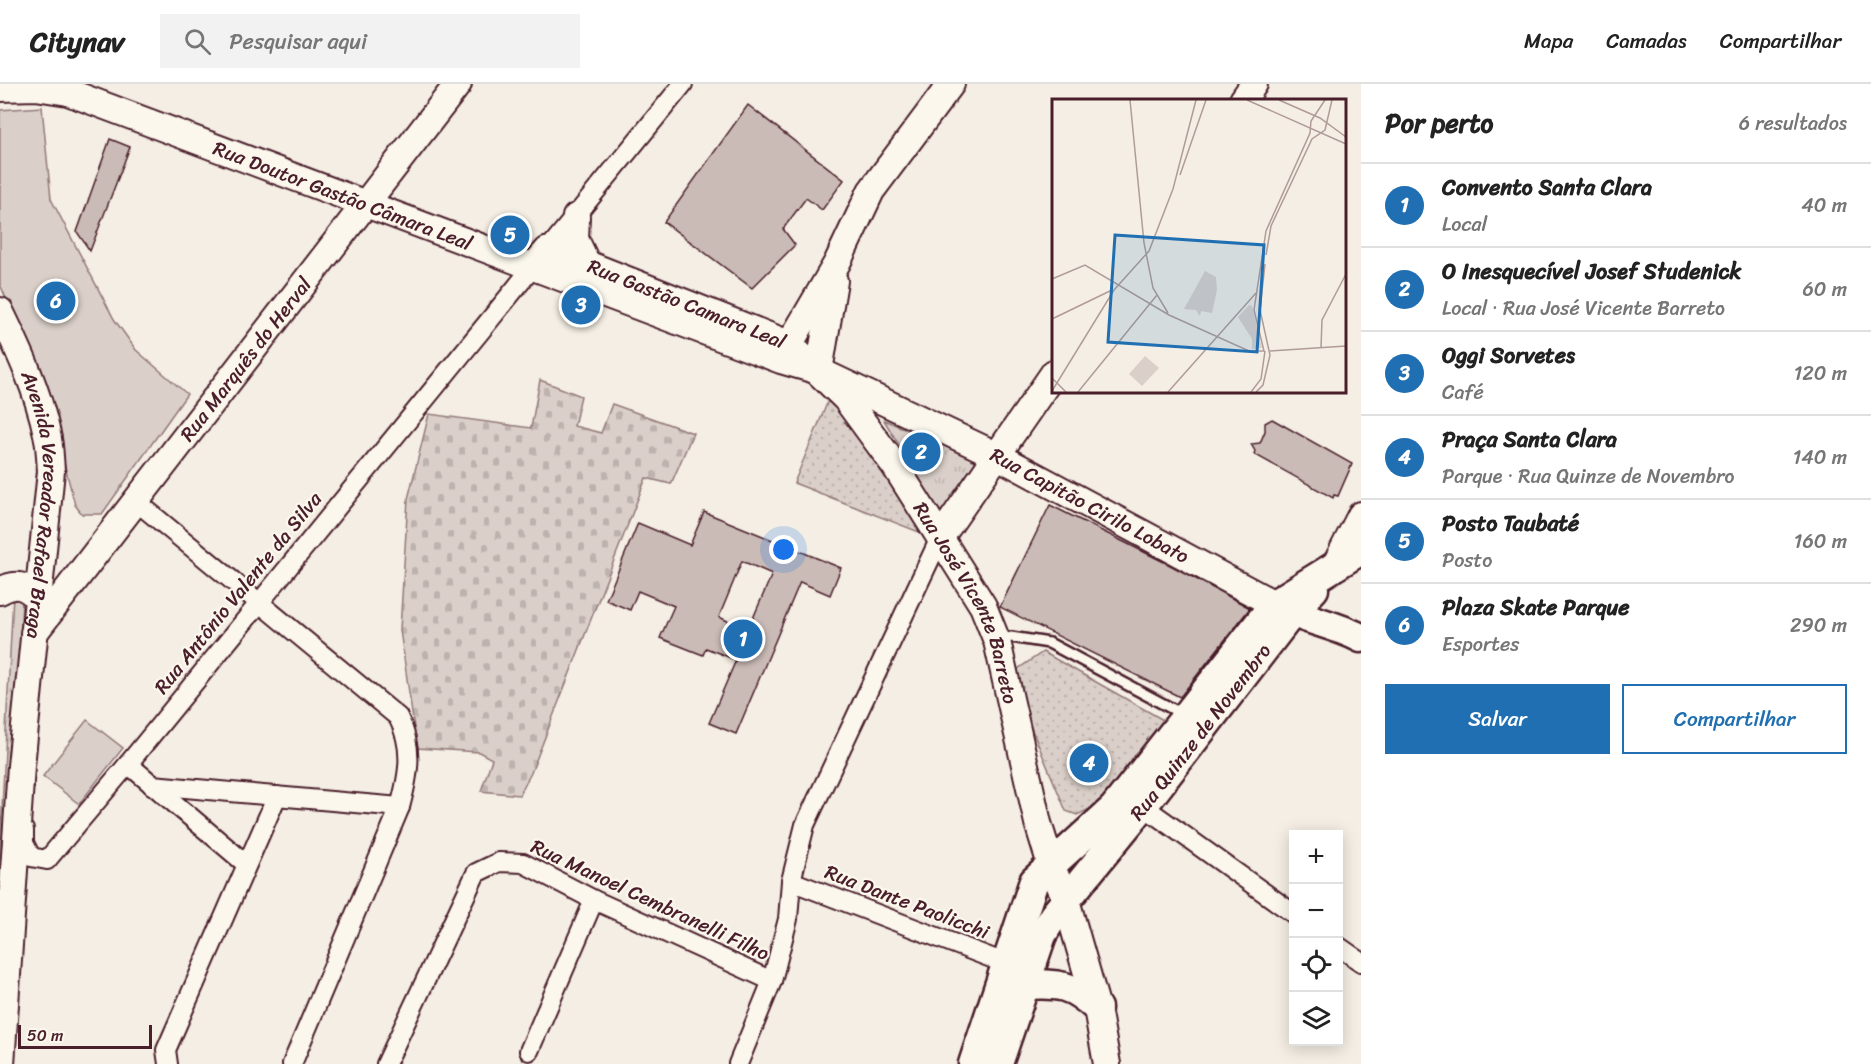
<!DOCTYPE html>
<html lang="pt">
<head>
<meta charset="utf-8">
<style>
	:root { --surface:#fff; --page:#f2f2f2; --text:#222; --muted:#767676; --line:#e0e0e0; --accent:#1f6fb2 }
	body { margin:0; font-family:Sriracha,sans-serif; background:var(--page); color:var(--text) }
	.controls { position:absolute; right:18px; bottom:18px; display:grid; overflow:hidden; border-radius:0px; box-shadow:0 3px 15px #0003 }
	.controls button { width:54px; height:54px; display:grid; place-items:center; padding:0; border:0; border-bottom:2px solid var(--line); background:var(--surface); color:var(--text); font:30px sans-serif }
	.scale { position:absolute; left:18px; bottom:15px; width:134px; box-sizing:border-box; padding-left:6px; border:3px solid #4a1f2b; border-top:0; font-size:16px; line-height:21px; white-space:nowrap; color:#4a1f2b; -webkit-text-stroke:4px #fbf7ec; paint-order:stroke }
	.you { position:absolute; left:784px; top:466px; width:21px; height:21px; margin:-15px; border:4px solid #fff; border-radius:50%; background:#1a73e8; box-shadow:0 0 0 9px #1a73e833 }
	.badge { display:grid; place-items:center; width:39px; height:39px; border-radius:50%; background:var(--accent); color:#fff; font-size:20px; font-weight:700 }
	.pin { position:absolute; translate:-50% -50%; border:3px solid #fff; box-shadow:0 2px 6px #0006 }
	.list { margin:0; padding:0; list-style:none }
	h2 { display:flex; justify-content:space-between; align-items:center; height:78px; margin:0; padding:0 24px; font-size:26px }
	h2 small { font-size:20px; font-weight:400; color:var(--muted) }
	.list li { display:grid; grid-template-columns:39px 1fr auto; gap:18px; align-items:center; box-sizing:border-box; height:84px; padding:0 24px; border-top:2px solid var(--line) }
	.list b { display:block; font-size:22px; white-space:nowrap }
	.list p { margin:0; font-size:20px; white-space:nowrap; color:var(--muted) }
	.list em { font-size:20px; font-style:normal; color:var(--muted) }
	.actions { display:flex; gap:12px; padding:18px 24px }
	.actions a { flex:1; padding:14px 0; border:2px solid var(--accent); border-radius:0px; text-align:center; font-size:21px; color:var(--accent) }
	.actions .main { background:var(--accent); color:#fff }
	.icon { flex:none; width:33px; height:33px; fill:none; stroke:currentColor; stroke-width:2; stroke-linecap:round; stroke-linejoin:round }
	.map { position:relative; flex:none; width:1361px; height:980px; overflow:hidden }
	header { display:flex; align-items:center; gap:36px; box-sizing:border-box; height:84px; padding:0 30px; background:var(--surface); border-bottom:2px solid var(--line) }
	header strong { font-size:28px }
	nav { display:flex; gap:33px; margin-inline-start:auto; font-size:21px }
	.search { width:420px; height:54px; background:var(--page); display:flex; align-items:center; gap:15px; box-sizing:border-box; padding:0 21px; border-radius:0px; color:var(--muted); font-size:22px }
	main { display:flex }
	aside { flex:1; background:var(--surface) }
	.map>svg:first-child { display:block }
</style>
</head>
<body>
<header>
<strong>Citynav</strong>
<div class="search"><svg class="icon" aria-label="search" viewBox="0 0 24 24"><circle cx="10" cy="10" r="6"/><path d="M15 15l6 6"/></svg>Pesquisar aqui</div>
<nav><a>Mapa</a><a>Camadas</a><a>Compartilhar</a></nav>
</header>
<main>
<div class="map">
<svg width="1361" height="980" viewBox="0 0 1361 980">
	<defs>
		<pattern id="grass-tufts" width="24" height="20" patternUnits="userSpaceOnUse" patternTransform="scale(1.5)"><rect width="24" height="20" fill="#dbd0c9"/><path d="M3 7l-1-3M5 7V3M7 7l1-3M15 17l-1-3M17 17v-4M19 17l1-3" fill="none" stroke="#bdb2ad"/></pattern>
		<pattern id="cemetery-stones" width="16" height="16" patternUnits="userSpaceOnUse" patternTransform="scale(1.5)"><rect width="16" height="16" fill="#dbd0c9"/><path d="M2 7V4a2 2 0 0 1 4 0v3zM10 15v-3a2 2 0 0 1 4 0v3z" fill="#bdb2ad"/></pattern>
		<pattern id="park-dots" width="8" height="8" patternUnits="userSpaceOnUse" patternTransform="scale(1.5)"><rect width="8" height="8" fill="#dbd0c9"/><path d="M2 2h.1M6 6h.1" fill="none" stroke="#bdb2ad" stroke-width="1.8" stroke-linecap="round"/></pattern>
	</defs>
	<rect width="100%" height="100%" fill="#f4eee4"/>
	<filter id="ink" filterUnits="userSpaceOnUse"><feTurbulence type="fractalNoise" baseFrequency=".0167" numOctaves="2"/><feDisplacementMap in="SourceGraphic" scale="12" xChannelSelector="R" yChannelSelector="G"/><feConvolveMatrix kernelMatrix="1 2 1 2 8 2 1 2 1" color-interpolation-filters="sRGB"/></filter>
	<g filter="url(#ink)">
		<g fill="url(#grass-tufts)" stroke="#92787a" stroke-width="1.5">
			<polygon points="884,336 977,375 944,436"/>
			<polygon points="13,512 22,514 15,689 0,848 0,762"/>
		</g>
		<polygon fill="url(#cemetery-stones)" stroke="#92787a" stroke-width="1.5" points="540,296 581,312 574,342 601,349 612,320 693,349 671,400 646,394 531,689 519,711 481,707 492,675 479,668 417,664 400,546 408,415 429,330 531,344"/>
		<g fill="url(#park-dots)" stroke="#92787a" stroke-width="1.5">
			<polygon points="830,312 924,450 794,399"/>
			<polygon points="1043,568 1165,637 1098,721 1077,731 1066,727 1009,591"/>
		</g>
		<g fill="#dbd0c9" stroke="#92787a" stroke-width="1.5">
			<polygon points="42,23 51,115 114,235 136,266 187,310 102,430 82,430 75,421 46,309 0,200 0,26"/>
			<polygon points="87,636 123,664 79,720 43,692"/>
		</g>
		<g fill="#cabbb6" stroke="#4a1f2b" stroke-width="1.5" fill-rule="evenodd">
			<polygon points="748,21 844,96 822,126 806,114 783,145 795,161 752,204 664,138"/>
			<polygon points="110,55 130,63 90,167 77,148"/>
			<polygon points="1272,335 1352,380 1338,412 1334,411 1333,414 1254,370 1255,367 1251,360 1260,359 1265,347 1265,339"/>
			<polygon points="1050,421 1172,482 1250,524 1180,613 1000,523"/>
			<path d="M704,428l137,56 -11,27 -30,-13 -64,152 -27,-11 27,-63 -30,-12 -3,7 -43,-17 14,-32 -36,-15 -8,19 -24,-10 32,-77 52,22zM742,477l30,13 -24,56 -29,-13z"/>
		</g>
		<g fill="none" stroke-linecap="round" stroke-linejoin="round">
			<defs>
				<polyline id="lane" points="998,557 1011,553 1049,559 1184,631"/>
				<g id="street">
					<polyline points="547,167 683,0"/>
					<path d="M137,418l261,215c16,31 11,57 2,90l-108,257"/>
					<polyline points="128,680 246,780"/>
					<polyline points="152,701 400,723"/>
					<polyline points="1143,722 1294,830"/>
					<polyline points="24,746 24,759 31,773 47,776 128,680 532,184"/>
					<polyline points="791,797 1007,880"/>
					<polyline points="1338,862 1361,878"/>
					<polyline points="529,967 594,816"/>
					<polyline points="168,980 166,966 277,712"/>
					<polyline points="386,980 476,789 499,778 523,779 594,816 772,897"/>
					<polyline points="738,980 772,897 788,835 791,797 805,741 940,454"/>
				</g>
				<g id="secondary">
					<path id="s1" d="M0,4l36,-1 32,5c238,89 475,180 713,268l38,11 177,84 278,149"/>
					<polyline points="1243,16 1254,0"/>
					<polyline points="576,133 575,155 587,180"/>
					<path id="s2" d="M532,184l15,-17 40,13 202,80 57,55 49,67 88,140 14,35 41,182 13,42 15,35 31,108 10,56"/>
					<path id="s3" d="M0,227c19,39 38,80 47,123 3,12 3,25 4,37l-30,295 -20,298"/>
					<polyline points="781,275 837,179 871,107 951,0"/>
					<polyline points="819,287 834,197"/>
					<polyline points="940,454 1054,289"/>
					<polyline points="1336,480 1361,431"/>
					<path d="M0,507c16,-9 25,-6 37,6"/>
					<path id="s4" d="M34,549l424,-549"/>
				</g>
				<g id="primary">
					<path d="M1278,522c27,14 56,18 83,32"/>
					<path d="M1014,888l11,13c34,-2 46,-1 72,23"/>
					<polyline points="973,980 1034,797 1114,724 1274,520 1361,466"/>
					<path id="s5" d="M998,980l44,-129 12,-20 89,-109 149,-193 22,-24"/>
				</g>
			</defs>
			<use href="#lane" stroke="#4a1f2b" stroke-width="14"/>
			<use href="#street" stroke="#4a1f2b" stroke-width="22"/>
			<use href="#secondary" stroke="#4a1f2b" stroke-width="30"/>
			<use href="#primary" stroke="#4a1f2b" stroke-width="33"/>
			<use href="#lane" stroke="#fbf7ec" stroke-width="9"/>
			<use href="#street" stroke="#fbf7ec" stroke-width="18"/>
			<use href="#secondary" stroke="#fbf7ec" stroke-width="26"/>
			<use href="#primary" stroke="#fbf7ec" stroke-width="28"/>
		</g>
	</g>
	<g text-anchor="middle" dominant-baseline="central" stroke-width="4.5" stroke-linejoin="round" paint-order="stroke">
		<g font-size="20" fill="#4a1f2b" stroke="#fbf7ec">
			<text stroke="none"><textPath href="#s1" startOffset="362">Rua Doutor Gastão Câmara Leal</textPath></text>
			<text stroke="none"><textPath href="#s2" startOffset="172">Rua Gastão Camara Leal</textPath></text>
			<text stroke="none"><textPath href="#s4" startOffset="346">Rua Marquês do Herval</textPath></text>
			<text stroke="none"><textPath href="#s3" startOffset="202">Avenida Vereador Rafael Braga</textPath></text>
			<text stroke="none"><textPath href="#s1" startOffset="1172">Rua Capitão Cirilo Lobato</textPath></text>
			<text transform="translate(238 509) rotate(-51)">Rua Antônio Valente da Silva</text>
			<text stroke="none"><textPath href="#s2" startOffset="600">Rua José Vicente Barreto</textPath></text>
			<text stroke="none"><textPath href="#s5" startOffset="394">Rua Quinze de Novembro</textPath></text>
			<text transform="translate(650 816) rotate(25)">Rua Manoel Cembranelli Filho</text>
			<text transform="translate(907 818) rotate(21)">Rua Dante Paolicchi</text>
		</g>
	</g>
	<g transform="translate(1052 15)">
		<rect width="294" height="294" fill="#f4eee4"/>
		<path d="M153,172l11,6 1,13 -5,23 -11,-2 -1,5 -4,-6 -12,-1z" fill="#dbd0c9"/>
		<path d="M93,257l14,12 -17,18 -13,-12z" fill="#dbd0c9"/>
		<path d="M197,206l3,1 10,42 -10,1v-10l-14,-22z" fill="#dbd0c9"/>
		<path fill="none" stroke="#b09b9a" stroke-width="1.5" d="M78,1l14,143 9,45 15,25M195,1l99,44M227,1l41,18 26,19M128,76l26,-75M214,156l5,-29 41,-87 13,-9 7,-30M0,180l33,-14 84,50 80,36h15l-10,-41 12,-79 44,-98 1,-12 14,-21M0,220l60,-29M269,249l1,-28 24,-46M218,252l76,-5M0,279l14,14M0,292l62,-101 35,-39 24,-62 23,-89M26,293l79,-97M116,293l88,-99M199,293l10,-13 4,-28M204,293l7,-7 7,-30 -10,-45 5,-46"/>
		<path fill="#1f6fb2" fill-opacity="0.15" stroke="#1f6fb2" stroke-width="3" d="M63,136l149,10 -7,107 -149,-10z"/>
		<rect width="294" height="294" fill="none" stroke="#4a1f2b" stroke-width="3"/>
	</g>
</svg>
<div class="controls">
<button>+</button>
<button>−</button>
<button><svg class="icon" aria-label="locate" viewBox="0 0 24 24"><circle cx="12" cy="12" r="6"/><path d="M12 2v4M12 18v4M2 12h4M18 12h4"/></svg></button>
<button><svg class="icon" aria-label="layers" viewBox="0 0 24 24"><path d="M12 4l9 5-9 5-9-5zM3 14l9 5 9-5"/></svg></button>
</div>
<div class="scale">50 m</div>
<div class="you"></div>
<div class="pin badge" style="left:743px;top:555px">1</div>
<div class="pin badge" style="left:921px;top:368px">2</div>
<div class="pin badge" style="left:581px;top:221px">3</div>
<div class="pin badge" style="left:1089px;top:679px">4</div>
<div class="pin badge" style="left:510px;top:151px">5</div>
<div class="pin badge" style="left:56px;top:217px">6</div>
</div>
<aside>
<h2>Por perto<small>6 resultados</small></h2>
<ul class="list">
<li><span class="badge">1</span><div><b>Convento Santa Clara</b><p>Local</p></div><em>40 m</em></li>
<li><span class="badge">2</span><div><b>O Inesquecível Josef Studenick</b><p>Local · Rua José Vicente Barreto</p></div><em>60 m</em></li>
<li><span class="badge">3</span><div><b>Oggi Sorvetes</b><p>Café</p></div><em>120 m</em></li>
<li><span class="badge">4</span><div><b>Praça Santa Clara</b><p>Parque · Rua Quinze de Novembro</p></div><em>140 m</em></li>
<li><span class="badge">5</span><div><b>Posto Taubaté</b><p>Posto</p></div><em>160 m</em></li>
<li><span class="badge">6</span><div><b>Plaza Skate Parque</b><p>Esportes</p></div><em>290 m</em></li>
</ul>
<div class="actions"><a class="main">Salvar</a><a>Compartilhar</a></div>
</aside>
</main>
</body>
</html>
